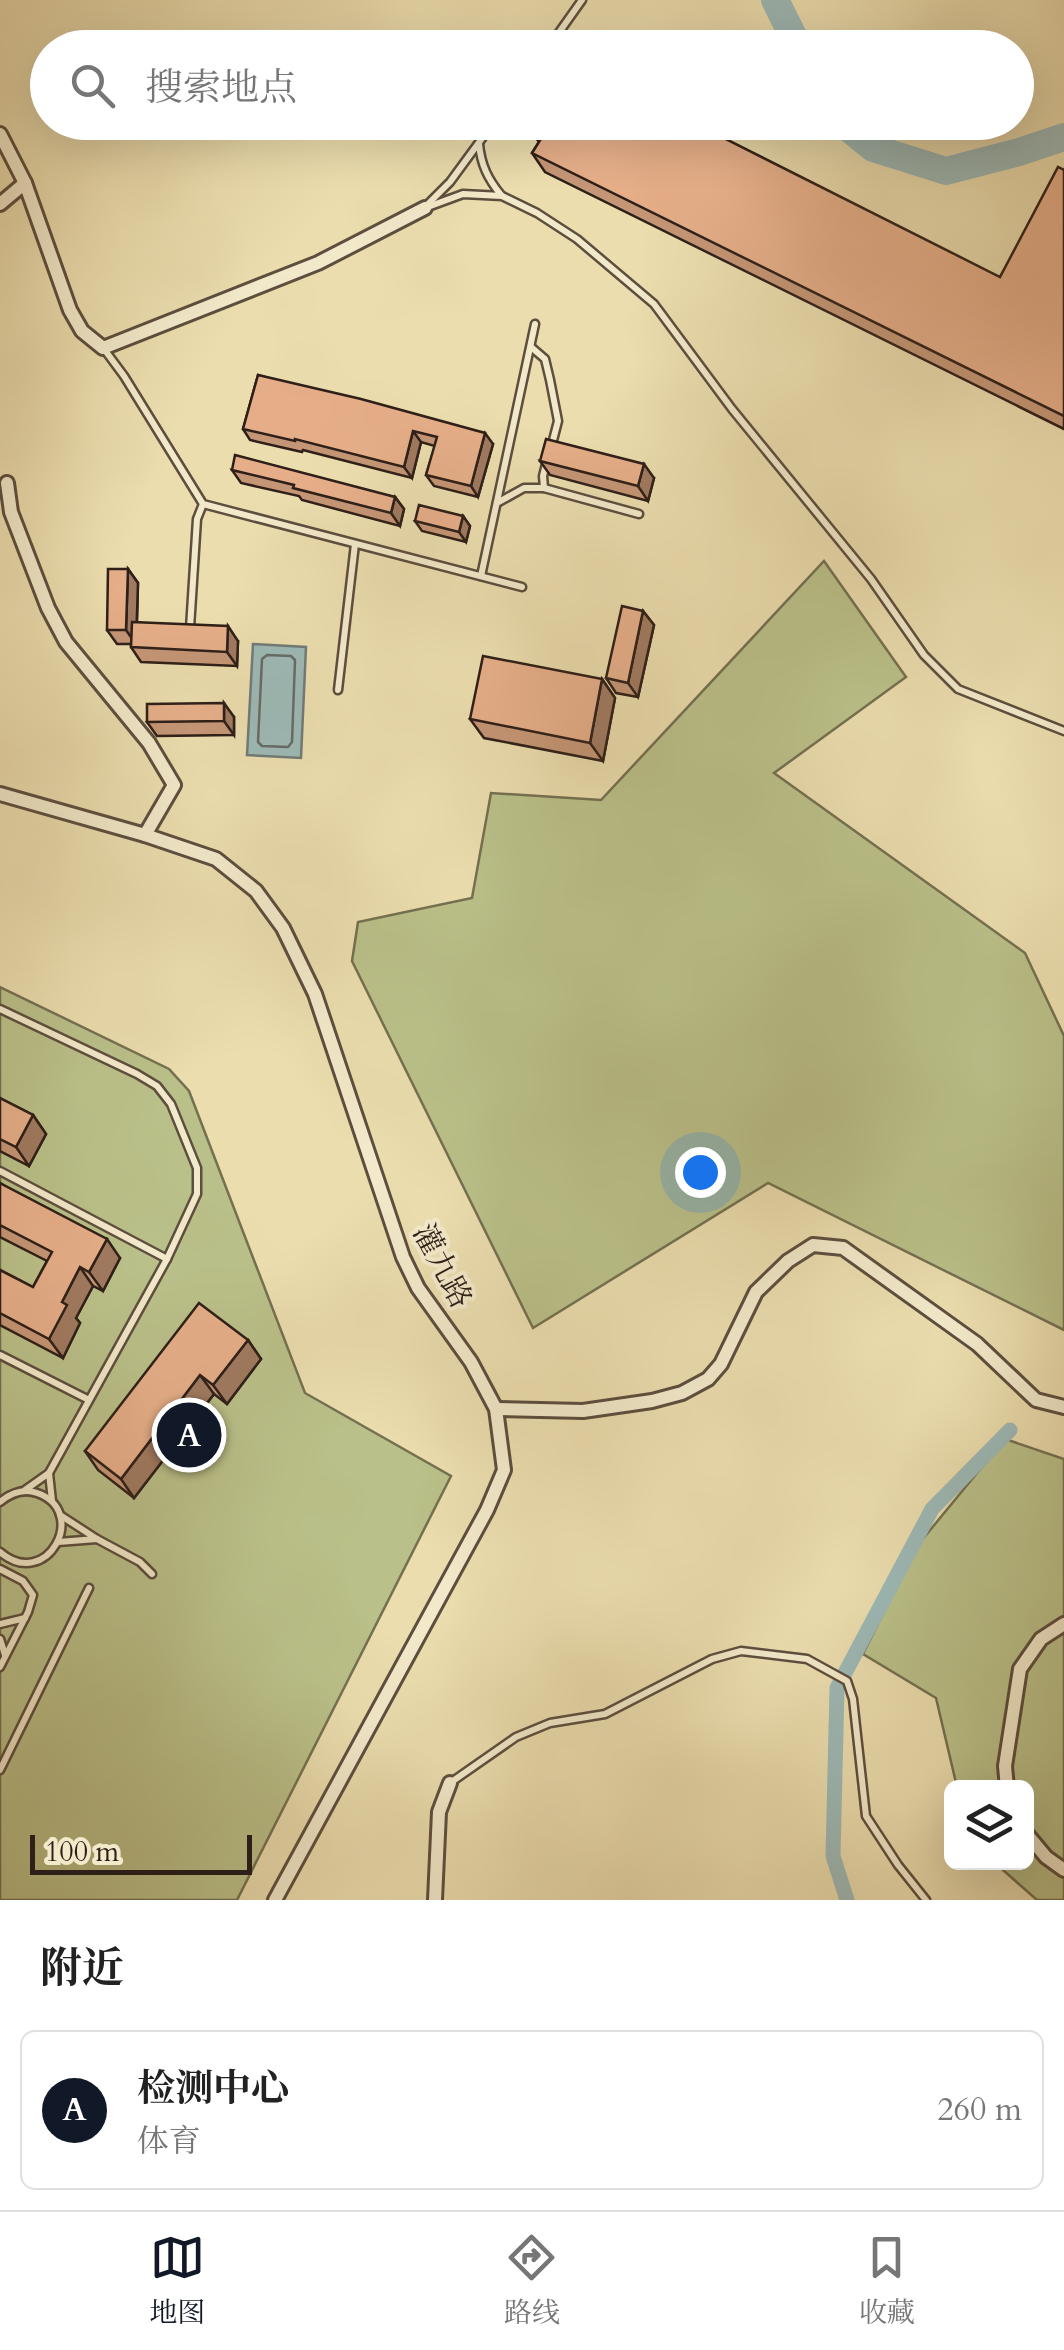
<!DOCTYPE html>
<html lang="zh">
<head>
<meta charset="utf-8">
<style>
	:root { --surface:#fff; --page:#f6f6f6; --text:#222; --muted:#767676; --line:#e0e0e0; --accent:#111827 }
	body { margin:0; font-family:Cardo,"Noto Serif SC",serif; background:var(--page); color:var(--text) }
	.controls { position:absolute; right:30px; bottom:30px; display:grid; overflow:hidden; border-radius:15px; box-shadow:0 10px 40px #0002 }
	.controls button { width:90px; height:90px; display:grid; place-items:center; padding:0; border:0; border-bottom:2px solid var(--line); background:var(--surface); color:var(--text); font:50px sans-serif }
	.scale { position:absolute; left:30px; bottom:25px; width:222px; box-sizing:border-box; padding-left:10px; border:5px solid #2e1f18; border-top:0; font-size:28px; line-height:35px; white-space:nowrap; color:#2e1f18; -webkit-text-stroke:8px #f2e9ca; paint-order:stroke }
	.you { position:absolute; left:700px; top:1172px; width:35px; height:35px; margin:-25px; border:8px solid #fff; border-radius:50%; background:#1a73e8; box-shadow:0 0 0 15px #1a73e833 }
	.badge { display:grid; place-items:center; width:65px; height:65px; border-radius:50%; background:var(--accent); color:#fff; font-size:32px; font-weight:700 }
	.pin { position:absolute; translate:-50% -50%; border:5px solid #fff; box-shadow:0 2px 10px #0006 }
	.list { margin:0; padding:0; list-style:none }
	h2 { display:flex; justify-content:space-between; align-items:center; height:130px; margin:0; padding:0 40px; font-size:42px }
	h2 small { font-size:32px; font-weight:400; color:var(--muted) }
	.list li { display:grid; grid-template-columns:65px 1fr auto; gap:30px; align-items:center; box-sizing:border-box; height:160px; margin:0 20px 20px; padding:0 20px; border:2px solid var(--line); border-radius:15px }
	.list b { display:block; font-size:38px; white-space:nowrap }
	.list p { margin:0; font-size:32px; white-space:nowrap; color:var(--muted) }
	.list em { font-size:32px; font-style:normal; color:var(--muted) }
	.icon { flex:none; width:55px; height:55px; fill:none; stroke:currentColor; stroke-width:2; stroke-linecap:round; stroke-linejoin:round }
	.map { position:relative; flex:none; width:1064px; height:1900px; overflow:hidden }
	.search { position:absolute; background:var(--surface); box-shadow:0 10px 40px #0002; left:30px; right:30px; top:30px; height:110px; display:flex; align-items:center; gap:25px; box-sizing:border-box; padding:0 35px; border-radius:55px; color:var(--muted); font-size:38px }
	.sheet { height:310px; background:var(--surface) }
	nav { display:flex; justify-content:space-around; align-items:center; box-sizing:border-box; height:140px; border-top:2px solid var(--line); background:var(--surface); font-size:28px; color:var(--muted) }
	nav a { display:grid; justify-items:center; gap:5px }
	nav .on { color:var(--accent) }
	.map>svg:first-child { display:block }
</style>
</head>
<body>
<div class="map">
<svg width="1064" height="1900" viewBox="0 0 1064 1900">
	<rect width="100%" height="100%" fill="#ebddae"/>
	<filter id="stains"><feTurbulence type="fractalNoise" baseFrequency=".002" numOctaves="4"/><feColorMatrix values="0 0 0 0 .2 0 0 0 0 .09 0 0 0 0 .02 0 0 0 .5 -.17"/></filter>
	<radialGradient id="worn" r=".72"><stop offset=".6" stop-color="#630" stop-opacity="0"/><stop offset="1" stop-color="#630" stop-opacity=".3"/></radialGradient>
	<g fill="#bac089" stroke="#747050" stroke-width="2.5">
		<polygon points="824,561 906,677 774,773 1025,953 1064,1036 1064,1330 768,1183 533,1328 352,961 358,922 472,898 491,793 601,800"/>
		<polygon points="0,987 169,1069 189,1091 305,1393 451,1476 237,1900 0,1900"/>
		<polygon points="1005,1439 1064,1459 1064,1900 1037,1900 995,1863 1026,1862 1026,1788 957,1787 936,1698 863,1654 917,1546"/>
	</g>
	<polygon fill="#9db9b6" stroke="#717b77" stroke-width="2.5" points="253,644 306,647 301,758 247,755"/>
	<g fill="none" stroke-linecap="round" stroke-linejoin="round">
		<polygon stroke="#666c67" stroke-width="2.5" points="267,655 291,656 295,660 292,742 288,747 262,746 258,742 262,659"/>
		<polyline stroke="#9db9b6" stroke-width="15" points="847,1900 833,1856 837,1688 932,1509 1010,1430"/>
		<g stroke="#9db9b6" stroke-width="28">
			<polyline points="775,0 799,48"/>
			<polyline points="841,122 873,148 946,171 1019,152 1064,137"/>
		</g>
		<defs>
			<g id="lane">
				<polyline points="548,48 582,0"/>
				<path d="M479,144c2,21 9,35 22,51"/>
				<polyline points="429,203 450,182 494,122"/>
				<polyline points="425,208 463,194 502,196 537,213 577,239 654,304 732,409 871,579 924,655 958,689 1064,731"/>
				<polyline points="531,347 545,359 550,380 558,421 551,448"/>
				<polyline points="104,349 124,376 203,504 522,587"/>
				<polyline points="544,488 543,476 546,464"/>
				<polyline points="497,503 524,488 544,488 639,514"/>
				<polyline points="481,576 535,324"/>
				<polyline points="190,628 197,519 203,504"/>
				<polyline points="338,690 355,544"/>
				<polyline points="0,1009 137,1074 157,1086 171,1104 197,1168 197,1194 167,1259 49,1473"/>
				<polyline points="0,1171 167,1259"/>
				<polyline points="0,1355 89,1400"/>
				<polyline points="25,1490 49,1473 52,1501"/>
				<path d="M0,1502c11,-9 23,-14 37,-9 53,18 10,99 -37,59"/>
				<polyline points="97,1539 140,1562 152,1574"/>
				<polyline points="58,1542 97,1539 60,1515"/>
				<polyline points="0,1569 23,1581 33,1595 28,1612 0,1667"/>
				<polyline points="0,1624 25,1618"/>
				<polyline points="0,1639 5,1655"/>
				<polyline points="0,1770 89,1588"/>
				<polyline points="450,1783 516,1737 550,1723 605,1714 712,1659 741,1651 807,1659 847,1681 853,1699 866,1816 898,1865 926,1900"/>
			</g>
			<g id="street">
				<polyline points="0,134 25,183 70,310 82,331 103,348 318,263 425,208"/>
				<polyline points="0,204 25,183"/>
				<polyline points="7,483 11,512 48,608 66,642 149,743 174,785 145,835"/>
				<polyline points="0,794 145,835 216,859 256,891 283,928 315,994 403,1257 418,1288 471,1362 496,1409 504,1470 487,1510 275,1900"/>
				<polyline points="496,1409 583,1411 652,1401 682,1393 708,1379 721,1364 756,1292 788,1261 813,1245 843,1248 977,1344 1036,1400 1064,1407"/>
				<polyline points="1007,1788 1005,1766 1020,1669 1041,1639 1064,1624"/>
				<polyline points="1026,1833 1046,1857 1064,1870"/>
				<polyline points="435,1900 439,1812 450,1783"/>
			</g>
		</defs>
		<use href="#lane" stroke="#5d4e3e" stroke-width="11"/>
		<use href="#street" stroke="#5d4e3e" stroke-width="18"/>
		<use href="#lane" stroke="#f2e9ca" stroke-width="6"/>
		<use href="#street" stroke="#f2e9ca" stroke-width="12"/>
	</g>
	<g fill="#c59676" stroke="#2e1f18" stroke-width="2.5">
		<polygon points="527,126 1000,277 1064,170 1064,429 545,172 532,153 539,142"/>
		<polygon points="258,375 493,444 478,497 434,486 426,475 435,446 421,442 412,478 303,450 302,452 250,440 243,429"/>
		<polygon points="540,461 654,478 648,501 550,475"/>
		<polygon points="232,470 395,497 404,509 400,526 302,500 299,496 241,483"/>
		<polygon points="463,516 470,526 466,542 422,531 415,521"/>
		<polygon points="128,569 138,583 137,622 238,641 237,666 141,662 131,647 131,644 117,644 107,630"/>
		<polygon points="643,611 654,625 638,697 616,693 606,678"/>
		<polygon points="602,679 615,698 603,761 484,738 470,719"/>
		<polygon points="234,717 234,735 157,736 147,722"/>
		<polygon points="0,1098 33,1115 46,1134 29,1166 0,1151"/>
		<polygon points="0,1183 120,1258 103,1291 93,1286 76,1318 80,1323 63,1358 0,1325 0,1270 33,1287 47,1261 0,1237"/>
		<polygon points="248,1340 261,1359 227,1404 214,1394 134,1498 98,1470 85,1451"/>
	</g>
	<g fill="#a07a60" stroke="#2e1f18" stroke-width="2.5">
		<polygon points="413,431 421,442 412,478 404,467"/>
		<polygon points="485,433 493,444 478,497 471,486"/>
		<polygon points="644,464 654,478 648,501 638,486"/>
		<polygon points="395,497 404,509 400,526 391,513"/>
		<polygon points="463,516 470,526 466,542 459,532"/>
		<polygon points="128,569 138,583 136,644 126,630"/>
		<polygon points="643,611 654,625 638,697 628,683"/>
		<polygon points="228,626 238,641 237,666 227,652"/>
		<polygon points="602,679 615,698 603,761 590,743"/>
		<polygon points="224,703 234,717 234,735 224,721"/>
		<polygon points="33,1115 46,1134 29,1166 16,1147"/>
		<polygon points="107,1239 120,1258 103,1291 89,1272"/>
		<polygon points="80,1267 93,1286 76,1318 80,1323 63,1358 49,1339 62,1302"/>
		<polygon points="248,1340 261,1359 227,1404 213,1385"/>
		<polygon points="200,1375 214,1394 134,1498 121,1479"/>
	</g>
	<g fill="#e5ae89" stroke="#2e1f18" stroke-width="2.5">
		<polygon points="528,122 692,122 1000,277 1058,167 1064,170 1064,416 532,153 544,134 527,126"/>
		<polygon points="258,375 361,399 485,433 471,486 426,475 437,437 413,431 404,467 295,439 295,441 243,429"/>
		<polygon points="546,439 644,464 638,486 540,461"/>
		<polygon points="235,455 395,497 391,513 293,488 294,485 232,470"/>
		<polygon points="419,505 463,516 459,532 415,521"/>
		<polygon points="108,569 128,569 126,630 107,630"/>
		<polygon points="622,606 643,611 628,683 606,678"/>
		<polygon points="132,622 228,626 227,652 131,647"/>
		<polygon points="483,656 602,679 590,743 470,719"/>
		<polygon points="224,703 224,721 147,722 147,704"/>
		<polygon points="0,1098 33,1115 16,1147 0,1139"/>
		<polygon points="0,1183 107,1239 89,1272 80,1267 62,1302 67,1305 49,1339 0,1313 0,1270 33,1287 52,1252 0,1225"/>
		<polygon points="199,1303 248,1340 213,1385 200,1375 121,1479 85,1451"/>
	</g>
	<g text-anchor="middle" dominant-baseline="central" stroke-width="8" stroke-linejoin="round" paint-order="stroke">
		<g font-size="30" fill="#2e1f18" stroke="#f2e9ca">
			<text transform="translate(442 1266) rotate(62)">灌九路</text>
		</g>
	</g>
	<rect width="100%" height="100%" filter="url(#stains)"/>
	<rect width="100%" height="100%" fill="url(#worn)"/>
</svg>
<div class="controls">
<button><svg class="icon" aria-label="layers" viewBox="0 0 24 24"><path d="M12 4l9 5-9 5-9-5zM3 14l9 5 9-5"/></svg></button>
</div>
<div class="scale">100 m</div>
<div class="you"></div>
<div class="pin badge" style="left:189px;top:1435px">A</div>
<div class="search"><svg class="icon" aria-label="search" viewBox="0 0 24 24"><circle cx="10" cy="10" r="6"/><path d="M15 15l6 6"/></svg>搜索地点</div>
</div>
<section class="sheet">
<h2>附近<small></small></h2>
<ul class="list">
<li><span class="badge">A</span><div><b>检测中心</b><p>体育</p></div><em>260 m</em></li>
</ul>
</section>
<nav>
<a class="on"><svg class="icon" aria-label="map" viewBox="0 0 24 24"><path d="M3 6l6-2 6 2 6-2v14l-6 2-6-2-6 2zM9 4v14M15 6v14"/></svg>地图</a>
<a><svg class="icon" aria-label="directions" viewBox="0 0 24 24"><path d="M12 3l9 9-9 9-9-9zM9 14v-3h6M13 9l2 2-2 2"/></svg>路线</a>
<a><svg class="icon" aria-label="saved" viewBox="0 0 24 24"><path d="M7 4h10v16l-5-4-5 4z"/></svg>收藏</a>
</nav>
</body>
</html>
